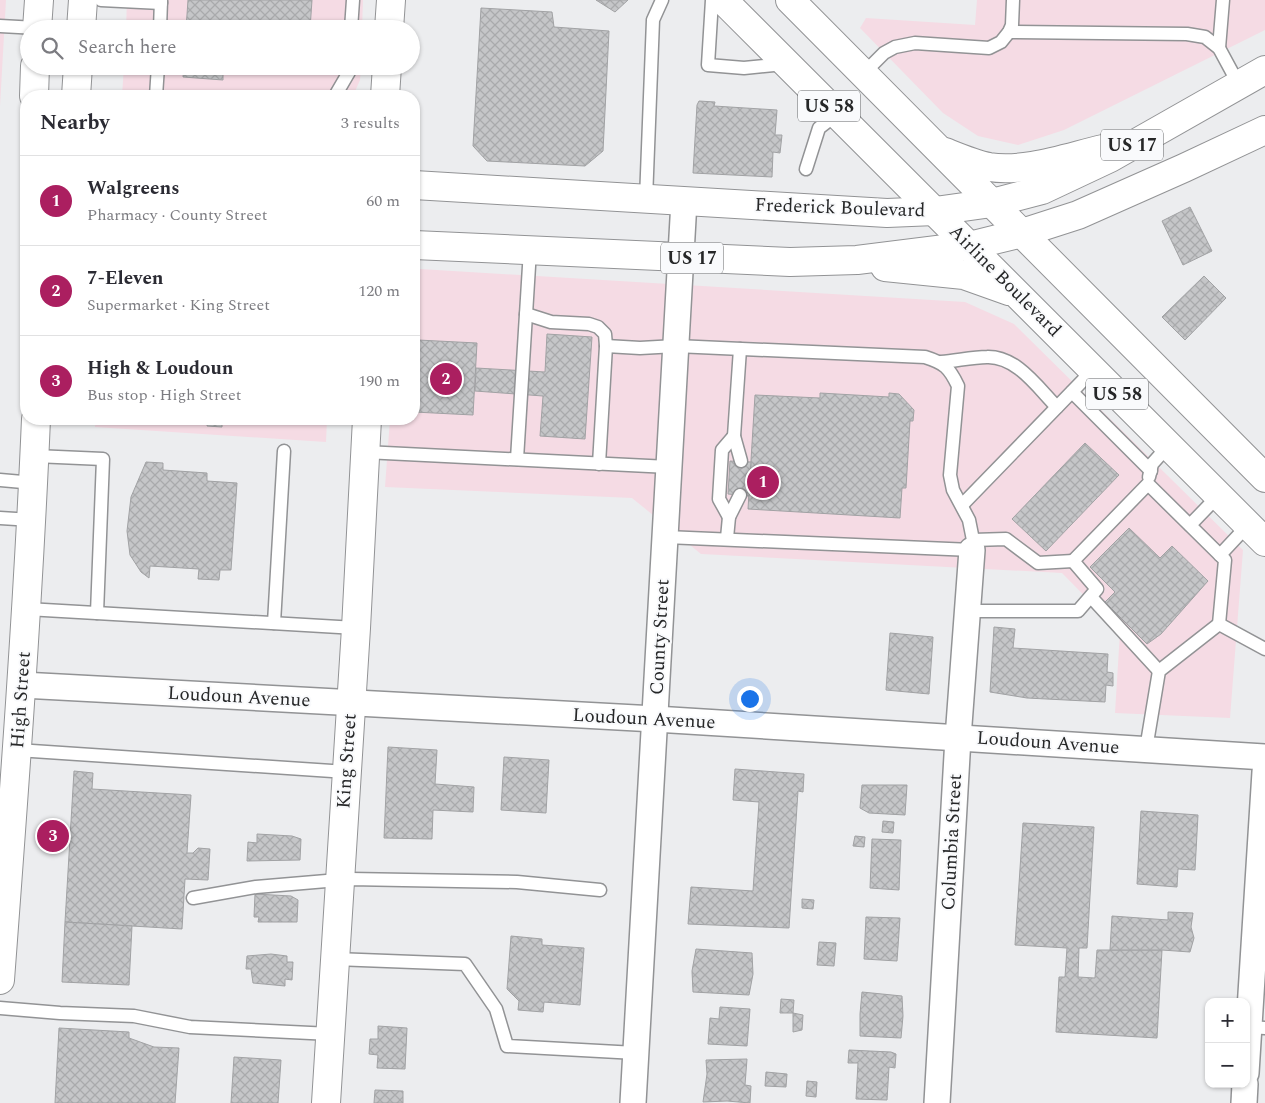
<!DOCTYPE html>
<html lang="en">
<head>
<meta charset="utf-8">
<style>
	:root { --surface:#fff; --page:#f7f7f7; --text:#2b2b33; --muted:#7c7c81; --line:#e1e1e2; --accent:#ab1f60 }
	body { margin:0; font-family:Spectral,serif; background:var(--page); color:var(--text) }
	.controls { position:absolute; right:15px; bottom:15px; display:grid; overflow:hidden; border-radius:10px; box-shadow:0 1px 4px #0004 }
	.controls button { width:45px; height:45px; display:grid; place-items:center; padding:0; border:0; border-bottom:1px solid var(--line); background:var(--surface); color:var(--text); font:25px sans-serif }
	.you { position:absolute; left:749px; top:698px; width:18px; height:18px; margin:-12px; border:4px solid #fff; border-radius:50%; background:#1a73e8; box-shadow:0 0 0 8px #1a73e833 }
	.badge { display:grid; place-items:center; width:32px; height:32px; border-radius:50%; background:var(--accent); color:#fff; font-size:16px; font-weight:700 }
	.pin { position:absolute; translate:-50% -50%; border:2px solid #fff; box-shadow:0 1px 5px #0006 }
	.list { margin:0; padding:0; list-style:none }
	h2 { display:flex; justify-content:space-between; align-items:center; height:65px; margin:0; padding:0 20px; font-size:21px }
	h2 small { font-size:16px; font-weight:400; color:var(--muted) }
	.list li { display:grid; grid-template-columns:32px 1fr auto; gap:15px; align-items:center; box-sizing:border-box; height:90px; padding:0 20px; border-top:1px solid var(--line) }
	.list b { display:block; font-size:19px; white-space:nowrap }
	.list p { margin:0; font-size:16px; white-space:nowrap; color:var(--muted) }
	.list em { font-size:16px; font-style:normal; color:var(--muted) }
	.icon { flex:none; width:28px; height:28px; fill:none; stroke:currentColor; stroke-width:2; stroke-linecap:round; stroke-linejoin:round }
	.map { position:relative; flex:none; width:1265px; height:1103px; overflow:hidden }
	.search { position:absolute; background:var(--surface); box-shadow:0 1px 4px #0004; left:20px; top:20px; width:400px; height:55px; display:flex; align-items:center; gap:12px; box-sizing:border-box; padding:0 18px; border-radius:28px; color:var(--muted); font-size:19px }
	.panel { position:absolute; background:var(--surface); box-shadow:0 1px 4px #0004; left:20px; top:90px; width:400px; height:335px; border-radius:20px }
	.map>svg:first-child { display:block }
</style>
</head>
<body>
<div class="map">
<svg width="1265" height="1103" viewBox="0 0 1265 1103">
	<defs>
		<pattern id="building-cross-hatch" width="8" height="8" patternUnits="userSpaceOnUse" patternTransform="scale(1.25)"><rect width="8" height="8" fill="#c5c6c8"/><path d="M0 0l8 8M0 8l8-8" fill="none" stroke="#a9aaac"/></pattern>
	</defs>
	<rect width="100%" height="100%" fill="#ecedef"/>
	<g fill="#f5dbe4">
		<polygon points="0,0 6,0 0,106"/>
		<polygon points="127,0 363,0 362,29 126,29"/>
		<polygon points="977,0 1265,0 1265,30 1064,130 1018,145 978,136 943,113 860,28 866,18 975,25"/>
		<polygon points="124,66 361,66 360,80 353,96 122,96"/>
		<polygon points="420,269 965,302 1014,324 1243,550 1230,718 1115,713 1120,632 1062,573 701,554 632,498 385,487 390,419 414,419 414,277"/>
		<polygon points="96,419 327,419 326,442 95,427"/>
	</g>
	<g fill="url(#building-cross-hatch)" stroke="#a1a2a4">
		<polygon points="188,0 312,0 310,29 186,29"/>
		<polygon points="596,0 628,0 615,12"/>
		<polygon points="481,8 552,12 554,27 609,31 603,151 585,166 487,161 473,146"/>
		<polygon points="184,66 223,66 223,80 183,77"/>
		<polygon points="289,66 329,66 329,69"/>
		<polygon points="699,101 715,102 714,106 777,110 775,135 782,135 780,153 773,152 772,177 693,173 697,105"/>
		<polygon points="1190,207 1212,251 1183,265 1162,221"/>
		<polygon points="1204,276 1226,298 1185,340 1162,317"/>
		<polygon points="547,334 592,337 585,439 540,436 543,396 475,391 476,368 545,372"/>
		<polygon points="418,340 477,343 473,415 414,412"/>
		<polygon points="820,393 889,397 889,393 899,394 914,410 913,421 910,421 906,488 902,488 900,518 748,509 755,395 820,398"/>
		<polygon points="197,419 234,419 233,421 222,421 222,427 207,426 208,420"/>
		<polygon points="1085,443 1119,475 1046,551 1012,519"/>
		<polygon points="730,461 751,462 749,496 728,494"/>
		<polygon points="146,462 163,463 163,470 207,473 207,481 237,483 231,570 220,570 219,580 198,579 199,569 150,566 149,578 141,572 130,555 127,531 131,497"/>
		<polygon points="1129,528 1160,558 1172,546 1208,581 1161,634 1147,644 1105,602 1115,592 1090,567"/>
		<polygon points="994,627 1015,629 1013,648 1108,654 1107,672 1113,673 1113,686 1106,685 1105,702 1027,698 990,692"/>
		<polygon points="890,633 933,637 929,694 886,690"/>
		<polygon points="388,747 437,750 435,784 474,787 473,812 433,810 432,839 384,838"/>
		<polygon points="504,757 549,760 546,813 501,810"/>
		<polygon points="735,769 804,774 803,792 798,791 789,928 688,924 691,887 753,891 759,802 733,800"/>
		<polygon points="74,771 93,773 92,789 191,795 187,853 193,853 198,848 210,849 208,880 185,879 182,929 65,922"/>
		<polygon points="862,785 907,785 905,815 869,813 860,808"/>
		<polygon points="1141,811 1198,815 1195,870 1178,869 1177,887 1137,884"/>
		<polygon points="883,821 894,822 893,833 882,832"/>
		<polygon points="1023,823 1094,827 1087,948 1079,948 1078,977 1095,978 1097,950 1162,950 1157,1038 1056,1032 1059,977 1065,977 1067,948 1015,945"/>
		<polygon points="257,834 292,836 301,839 300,860 247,861 248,842 257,843"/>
		<polygon points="855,836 865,837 864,847 853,846"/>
		<polygon points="872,839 901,840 899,890 870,888"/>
		<polygon points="255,894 291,896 298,900 297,922 258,922 259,917 254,917"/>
		<polygon points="802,899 814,900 813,909 802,908"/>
		<polygon points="1168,912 1193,913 1191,927 1194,938 1190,952 1162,950 1110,950 1112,916 1168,920"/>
		<polygon points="866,917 900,918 897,961 864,959"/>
		<polygon points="65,922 132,926 129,985 62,982"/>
		<polygon points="511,936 542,939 542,945 584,948 580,1005 544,1002 543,1012 518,1010 519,1001 507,989"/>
		<polygon points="819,942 836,943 834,966 817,965"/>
		<polygon points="696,949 752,953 753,974 749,995 693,992 692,971"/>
		<polygon points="271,954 287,956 287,962 293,962 292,980 285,979 285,986 253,983 251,969 246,969 247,956"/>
		<polygon points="862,992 902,996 903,1016 901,1038 860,1036 860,1014"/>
		<polygon points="781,999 794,1000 793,1013 780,1013"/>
		<polygon points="720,1007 750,1009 747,1046 708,1044 710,1018 719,1019"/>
		<polygon points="793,1013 803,1015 802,1030 793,1032"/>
		<polygon points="378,1026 407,1028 405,1069 377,1068 378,1055 369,1054 370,1039 378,1039"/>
		<polygon points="59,1028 129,1032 129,1038 154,1047 179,1048 175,1103 55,1103"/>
		<polygon points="849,1050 891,1052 896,1054 895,1068 889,1067 887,1100 856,1099 858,1063 848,1063"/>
		<polygon points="234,1057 281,1060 278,1103 231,1103"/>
		<polygon points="747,1059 745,1085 751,1086 750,1103 727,1101 703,1102 707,1074 706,1060"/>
		<polygon points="766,1072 787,1074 786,1087 765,1086"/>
		<polygon points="807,1081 817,1082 816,1097 806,1096"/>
		<polygon points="375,1090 403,1091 403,1103 374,1103"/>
	</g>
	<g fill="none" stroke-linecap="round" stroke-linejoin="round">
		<defs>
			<g id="lane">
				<polyline points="101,0 161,3"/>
				<polyline points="712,0 708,65 744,68 784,64"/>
				<polyline points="0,26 37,28"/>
				<polyline points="160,29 161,0"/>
				<polyline points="351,29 353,0"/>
				<polyline points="1009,32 1187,34 1205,37 1219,48 1239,85"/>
				<polyline points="1219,48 1223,0"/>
				<polyline points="863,74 884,53 895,47 915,43 989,48 1001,42 1009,32 1012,25 1013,0"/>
				<polyline points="156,96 158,66"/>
				<polyline points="335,96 349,72 349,66"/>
				<polyline points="806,169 819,128 837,114"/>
				<polyline points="646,199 653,20 662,0"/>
				<polyline points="526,314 551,322 589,324 598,327 605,334 606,346 599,464"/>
				<path d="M606,346l34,2 36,-2 249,11c19,6 24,10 33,29l-8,89 3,15 16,30 4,20 -1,10 -306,-13"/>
				<polyline points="740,349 734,436 741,461"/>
				<path d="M941,362c15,-1 31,-5 46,-5 30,-1 51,31 70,50"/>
				<polyline points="1072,392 1151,471"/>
				<polyline points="365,452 669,467"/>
				<polyline points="35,456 103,459 97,613"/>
				<polyline points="517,459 530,250"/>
				<polyline points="1149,477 1152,464 1169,445"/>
				<polyline points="0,480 34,483"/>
				<polyline points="962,505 1093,370"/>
				<polyline points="729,517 719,499 722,450 734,436"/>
				<polyline points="0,518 32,520"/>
				<polyline points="1190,525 1219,495"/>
				<polyline points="727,538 729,517 740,495"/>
				<polyline points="973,540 1006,539 1038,563 1073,561"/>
				<polyline points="1220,555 1248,525"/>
				<polyline points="1091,597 1159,671"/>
				<polyline points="27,609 356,628"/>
				<polyline points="968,611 1078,611 1097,589 1073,561 1148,484 1225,560 1219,624"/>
				<polyline points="274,623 284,451"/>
				<polyline points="1146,749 1159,671 1219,624 1265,649"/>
				<polyline points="17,750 347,772"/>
				<polyline points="193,898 256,887 350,879 517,882 600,890"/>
				<polyline points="335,959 465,964 496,1009 507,1046 636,1053"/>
				<polyline points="0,1008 60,1013 134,1016 190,1027 331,1034"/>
				<polyline points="1250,1027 1265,1028"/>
			</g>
			<g id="street">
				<polyline points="22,685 655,719 1265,757"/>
				<polyline points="1246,1073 1265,772"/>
				<polyline points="633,1103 684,201"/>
				<polyline points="937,1103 958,738 972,550"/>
				<polyline points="1244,1103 1245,1084"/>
			</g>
			<g id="secondary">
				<polyline points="389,29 391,0"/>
				<polyline points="385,96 387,66"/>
				<polyline points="326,1103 356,628 367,419"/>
			</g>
			<g id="primary">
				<polyline points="723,0 1265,542"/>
				<polyline points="790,0 1265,478"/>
				<polyline points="37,29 39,0"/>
				<polyline points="81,29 83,0"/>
				<polyline points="34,96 35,66"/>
				<polyline points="76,96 78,66"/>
				<path d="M945,152c15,6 29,12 44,15 35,6 79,-10 114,-18"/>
				<polyline points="414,185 887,213 935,211 992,203 1042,190 1110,158 1265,70"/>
				<polyline points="414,245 790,262 857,260 969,246 1022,233 1078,215 1184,168 1265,130"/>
				<polyline points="885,267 964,275 1009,291"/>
				<path d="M0,980c14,-187 28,-374 36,-561"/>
			</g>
		</defs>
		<use href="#lane" stroke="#929395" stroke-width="15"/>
		<use href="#street" stroke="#929395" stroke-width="28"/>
		<use href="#secondary" stroke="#929395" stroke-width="30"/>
		<use href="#primary" stroke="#929395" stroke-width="30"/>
		<use href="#lane" stroke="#fff" stroke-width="12"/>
		<use href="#street" stroke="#fff" stroke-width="25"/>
		<use href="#secondary" stroke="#fff" stroke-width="28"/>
		<use href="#primary" stroke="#fff" stroke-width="28"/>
	</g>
	<g text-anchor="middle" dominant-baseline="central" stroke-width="4" stroke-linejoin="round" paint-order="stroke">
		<g fill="#f9fafc" stroke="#656668" stroke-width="1">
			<rect x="798" y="90.5" width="62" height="31" rx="4"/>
			<rect x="1101" y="129.5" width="62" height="31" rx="4"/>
			<rect x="661" y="242.5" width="62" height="31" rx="4"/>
			<rect x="1086" y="378.5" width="62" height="31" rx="4"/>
		</g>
		<g font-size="18" font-weight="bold" fill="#262728">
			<text x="829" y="106">US 58</text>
			<text x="1132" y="145">US 17</text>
			<text x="692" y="258">US 17</text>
			<text x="1117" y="394">US 58</text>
		</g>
		<g font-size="19" fill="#262728" stroke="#f9fafc">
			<text transform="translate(840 208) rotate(2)">Frederick Boulevard</text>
			<text transform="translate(1005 281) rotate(45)">Airline Boulevard</text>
			<text transform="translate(660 637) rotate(-87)">County Street</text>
			<text transform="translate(239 697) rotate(3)">Loudoun Avenue</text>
			<text transform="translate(21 700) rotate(-86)">High Street</text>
			<text transform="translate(644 719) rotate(3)">Loudoun Avenue</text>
			<text transform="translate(1048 743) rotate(4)">Loudoun Avenue</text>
			<text transform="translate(347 761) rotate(-86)">King Street</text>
			<text transform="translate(952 842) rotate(-87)">Columbia Street</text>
		</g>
	</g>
</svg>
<div class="controls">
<button>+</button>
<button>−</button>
</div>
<div class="you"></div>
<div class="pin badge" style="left:763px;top:482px">1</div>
<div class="pin badge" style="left:446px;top:379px">2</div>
<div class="pin badge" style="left:53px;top:836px">3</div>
<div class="search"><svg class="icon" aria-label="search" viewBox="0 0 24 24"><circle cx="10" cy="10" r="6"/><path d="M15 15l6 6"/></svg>Search here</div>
<section class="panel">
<h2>Nearby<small>3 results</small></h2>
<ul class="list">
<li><span class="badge">1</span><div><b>Walgreens</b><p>Pharmacy · County Street</p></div><em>60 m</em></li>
<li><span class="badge">2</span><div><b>7-Eleven</b><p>Supermarket · King Street</p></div><em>120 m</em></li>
<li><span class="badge">3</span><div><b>High &amp; Loudoun</b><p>Bus stop · High Street</p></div><em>190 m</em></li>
</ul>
</section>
</div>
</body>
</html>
